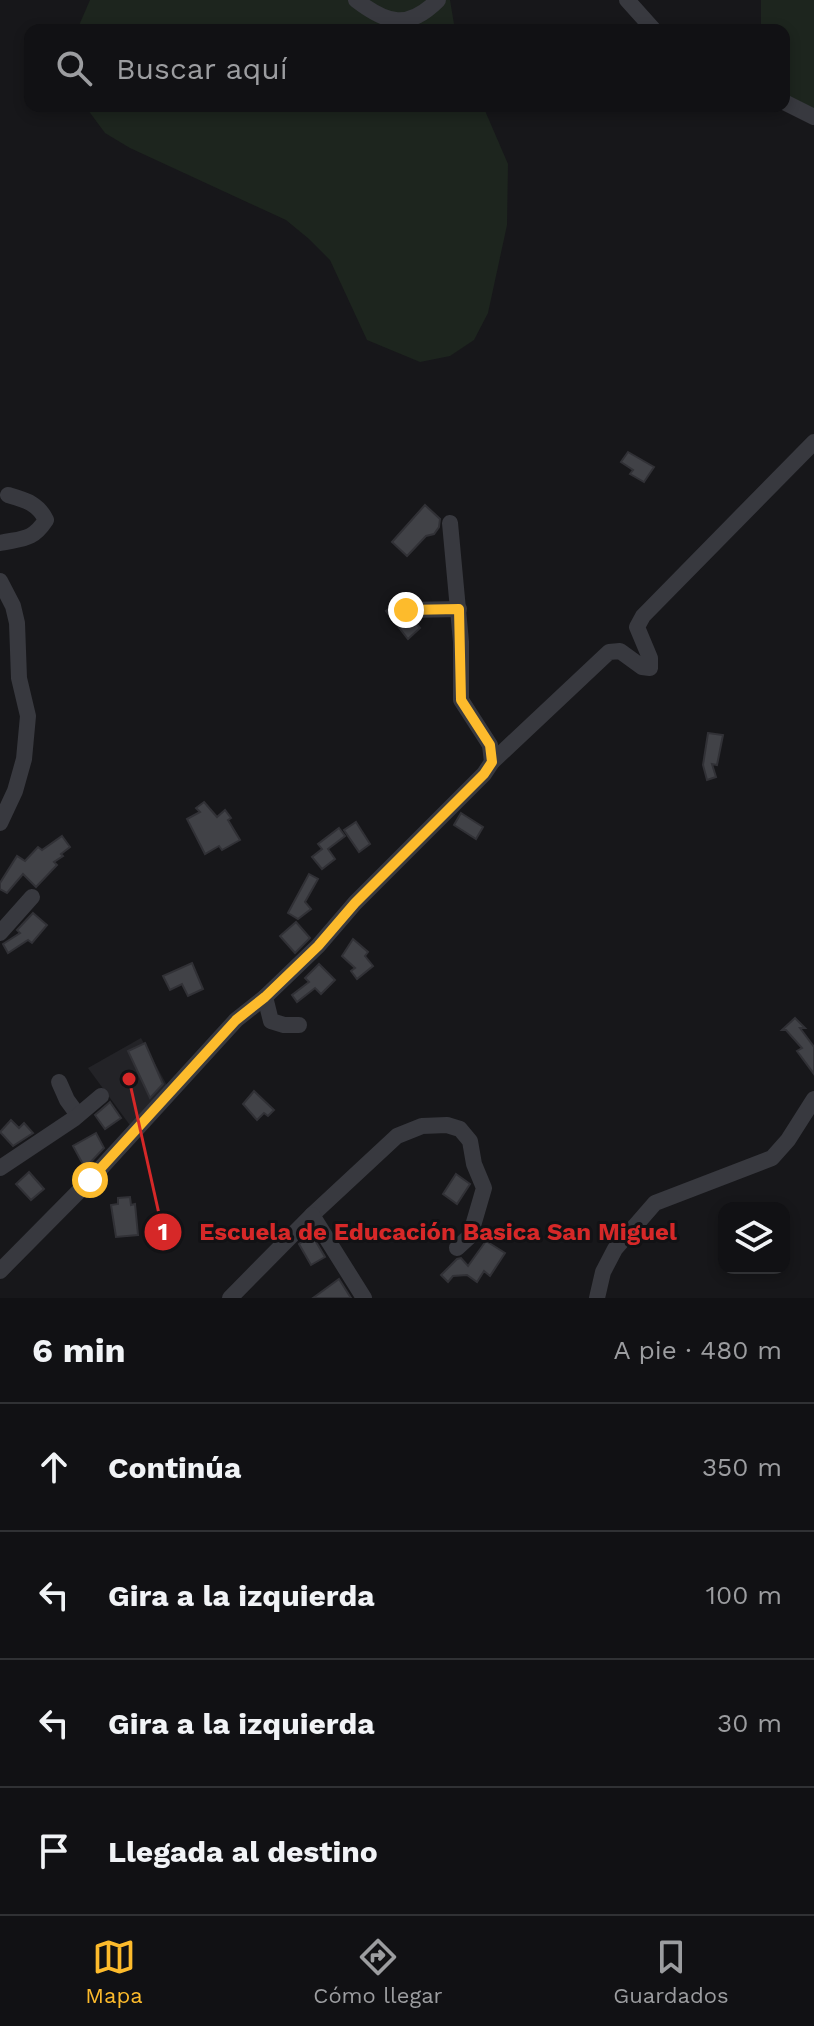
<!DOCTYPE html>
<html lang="es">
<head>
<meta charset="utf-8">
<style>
	:root { --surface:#111114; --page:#1e1f22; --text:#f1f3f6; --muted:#9c9da0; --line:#303134; --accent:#fdbb2c }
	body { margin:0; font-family:"Work Sans",sans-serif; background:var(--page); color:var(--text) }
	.controls { position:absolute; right:24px; bottom:24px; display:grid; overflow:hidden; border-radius:16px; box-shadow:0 4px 12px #0003 }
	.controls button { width:72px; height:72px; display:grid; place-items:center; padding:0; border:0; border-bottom:2px solid var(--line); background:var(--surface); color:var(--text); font:40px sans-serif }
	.stop { position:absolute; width:24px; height:24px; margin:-18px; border:6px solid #fdbb2c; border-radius:50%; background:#fff }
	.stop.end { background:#fdbb2c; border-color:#fff; box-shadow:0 2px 8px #0008 }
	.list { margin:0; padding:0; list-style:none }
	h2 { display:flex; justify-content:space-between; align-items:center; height:104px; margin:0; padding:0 32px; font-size:34px }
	h2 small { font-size:26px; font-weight:400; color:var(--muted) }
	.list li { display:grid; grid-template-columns:52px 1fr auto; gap:24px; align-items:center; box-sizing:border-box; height:128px; padding:0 32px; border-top:2px solid var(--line) }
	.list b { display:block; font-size:30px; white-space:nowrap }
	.list em { font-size:26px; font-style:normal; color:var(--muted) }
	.icon { flex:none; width:44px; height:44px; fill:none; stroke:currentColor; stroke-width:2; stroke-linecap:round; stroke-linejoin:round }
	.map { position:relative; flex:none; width:814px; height:1298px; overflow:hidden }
	.search { position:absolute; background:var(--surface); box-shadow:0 4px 12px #0003; left:24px; right:24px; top:24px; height:88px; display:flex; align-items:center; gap:20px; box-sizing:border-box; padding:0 28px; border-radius:16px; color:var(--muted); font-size:30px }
	.sheet { height:616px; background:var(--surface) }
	nav { display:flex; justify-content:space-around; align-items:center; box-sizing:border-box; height:112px; border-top:2px solid var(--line); background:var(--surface); font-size:22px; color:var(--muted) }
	nav a { display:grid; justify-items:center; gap:4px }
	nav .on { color:var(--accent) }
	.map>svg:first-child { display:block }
</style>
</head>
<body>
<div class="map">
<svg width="814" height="1298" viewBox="0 0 814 1298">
	<rect width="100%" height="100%" fill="#17171a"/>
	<polygon fill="#232327" points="141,1038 169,1089 132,1128 88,1068"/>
	<g fill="#1d251e">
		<polygon points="90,0 450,0 455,30 77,30"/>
		<polygon points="761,0 814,0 814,124 784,105 784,30 761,30"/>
		<polygon points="85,106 483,106 508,164 507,225 488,313 474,340 450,356 420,362 367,340 330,260 309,239 286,220 130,148 105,133"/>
	</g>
	<g fill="#414247" stroke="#313136" stroke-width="2">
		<polygon points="628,452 654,467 644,482 630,474 633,470 621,462"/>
		<polygon points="425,505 440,519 439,527 434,534 426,536 407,556 392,542"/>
		<polygon points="398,602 395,609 397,616 401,620 414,621 420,628 408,639 386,611"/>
		<polygon points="708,733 723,735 717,765 712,764 716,777 707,780 703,765"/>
		<polygon points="204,802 217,817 225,810 231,818 228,820 240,840 222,850 219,846 205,854 187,819 200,812 196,808"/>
		<polygon points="461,813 483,827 476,839 454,825"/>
		<polygon points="356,822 370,844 359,852 344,830"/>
		<polygon points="339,828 345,836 328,849 335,859 322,869 312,857 322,849 318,844"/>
		<polygon points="62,836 70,847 61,854 63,856 54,862 57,865 36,887 23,874 7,893 0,889 0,883 17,856 25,861 38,847 42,850"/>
		<polygon points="309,874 318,879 305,902 311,909 298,919 288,913"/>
		<polygon points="33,913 47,925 32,943 28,940 8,953 3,944 20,933 17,930"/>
		<polygon points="296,922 310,938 295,953 280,936"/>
		<polygon points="353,939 368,952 365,956 373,966 357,979 351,971 355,968 342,956"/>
		<polygon points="192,963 203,989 188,996 182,984 170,990 163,976"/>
		<polygon points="319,964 335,980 321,994 315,988 297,1002 292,995 309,982 305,978"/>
		<polygon points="795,1018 805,1028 800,1028 814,1047 814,1074 797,1051 802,1048 786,1030 782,1030"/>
		<polygon points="145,1043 163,1084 150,1098 128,1051"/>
		<polygon points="254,1091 274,1110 268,1116 264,1113 257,1120 243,1104"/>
		<polygon points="110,1102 121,1118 105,1129 95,1115"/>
		<polygon points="11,1120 19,1128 24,1123 33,1133 13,1146 0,1132"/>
		<polygon points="96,1133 104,1148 85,1168 73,1146"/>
		<polygon points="29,1172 44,1189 31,1200 16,1184"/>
		<polygon points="456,1174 470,1184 457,1204 443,1194"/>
		<polygon points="130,1197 131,1205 135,1204 138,1235 116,1237 111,1205 118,1204 118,1198"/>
		<polygon points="312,1235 325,1257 311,1265 299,1244"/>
		<polygon points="486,1241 505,1253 490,1276 484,1271 477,1282 467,1275 453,1276 448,1282 441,1275 457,1259 461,1258 468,1266"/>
		<polygon points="339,1279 351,1298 313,1298"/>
	</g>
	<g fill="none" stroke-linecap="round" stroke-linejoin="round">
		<g stroke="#38393f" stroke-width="16">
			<path d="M356,0c31,24 52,30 82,0"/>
			<polyline points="627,0 654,30"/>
			<polyline points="784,102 814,117"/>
			<path d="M0,543c23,-5 32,-2 46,-23 -8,-17 -21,-20 -38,-25"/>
			<polyline points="0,581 13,606 17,623 19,678 28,716 24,759 15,791 0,823"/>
			<polyline points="406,610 459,609"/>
			<polyline points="492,762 609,652 620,651 642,667 650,668 650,658 637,627 643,616 814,442"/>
			<polyline points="0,933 32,897"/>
			<polyline points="265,997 271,1021 284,1025 299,1025"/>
			<polyline points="59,1082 67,1100 78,1115"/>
			<polyline points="0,1168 75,1118 101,1096"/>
			<polyline points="312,1215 397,1136 422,1126 447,1125 460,1129 470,1141 474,1164 484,1188 470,1236 457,1248"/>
			<polyline points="0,1271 90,1180 236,1020 265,997 318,946 355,903 484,774 492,762 490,745 461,700 461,642 450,523"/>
			<polyline points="230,1298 312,1215 364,1298"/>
			<polyline points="597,1298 603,1272 615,1249 655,1203 772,1158 788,1140 814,1099"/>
		</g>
	</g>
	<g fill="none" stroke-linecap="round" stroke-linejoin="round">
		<polyline stroke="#fdbb2c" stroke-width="10" points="90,1180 236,1020 265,997 318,946 355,903 484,774 492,762 490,745 461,700 459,609 406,610"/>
	</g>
	<path fill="none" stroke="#d62828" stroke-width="3" d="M129 1079L163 1232"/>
	<g fill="#d62828" stroke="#121215" stroke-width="3">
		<circle cx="129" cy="1079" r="8"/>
		<circle cx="163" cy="1232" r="20"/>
	</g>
	<g font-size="24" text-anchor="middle" font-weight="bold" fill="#fff">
		<text x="163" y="1240">1</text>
	</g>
	<g font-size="24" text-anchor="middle" font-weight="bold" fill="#d62828" stroke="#121215" stroke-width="6" stroke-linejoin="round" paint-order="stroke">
		<text x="438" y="1240">Escuela de Educación Basica San Miguel</text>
	</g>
</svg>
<div class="controls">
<button><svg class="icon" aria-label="layers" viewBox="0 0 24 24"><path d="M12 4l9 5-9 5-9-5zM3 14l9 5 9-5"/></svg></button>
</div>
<div class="stop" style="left:90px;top:1180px"></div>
<div class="stop end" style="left:406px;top:610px"></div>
<div class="search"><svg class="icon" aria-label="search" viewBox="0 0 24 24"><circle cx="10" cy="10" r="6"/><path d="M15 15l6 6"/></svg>Buscar aquí</div>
</div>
<section class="sheet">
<h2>6 min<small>A pie · 480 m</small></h2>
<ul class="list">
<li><svg class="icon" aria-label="ahead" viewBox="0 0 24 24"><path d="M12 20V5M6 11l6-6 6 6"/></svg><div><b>Continúa</b></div><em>350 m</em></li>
<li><svg class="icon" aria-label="left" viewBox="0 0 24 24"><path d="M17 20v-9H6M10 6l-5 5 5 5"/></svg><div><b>Gira a la izquierda</b></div><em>100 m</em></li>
<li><svg class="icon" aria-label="left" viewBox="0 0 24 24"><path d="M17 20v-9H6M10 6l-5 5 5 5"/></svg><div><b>Gira a la izquierda</b></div><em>30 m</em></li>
<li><svg class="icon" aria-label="arrive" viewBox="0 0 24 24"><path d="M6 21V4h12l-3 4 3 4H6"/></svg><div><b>Llegada al destino</b></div></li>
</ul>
</section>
<nav>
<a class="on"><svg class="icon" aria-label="map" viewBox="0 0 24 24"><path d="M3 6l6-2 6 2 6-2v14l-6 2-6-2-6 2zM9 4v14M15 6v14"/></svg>Mapa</a>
<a><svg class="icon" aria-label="directions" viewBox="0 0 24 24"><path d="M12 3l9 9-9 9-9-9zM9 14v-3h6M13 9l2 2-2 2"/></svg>Cómo llegar</a>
<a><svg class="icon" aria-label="saved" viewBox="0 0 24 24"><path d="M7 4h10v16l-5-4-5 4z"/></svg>Guardados</a>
</nav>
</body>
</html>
